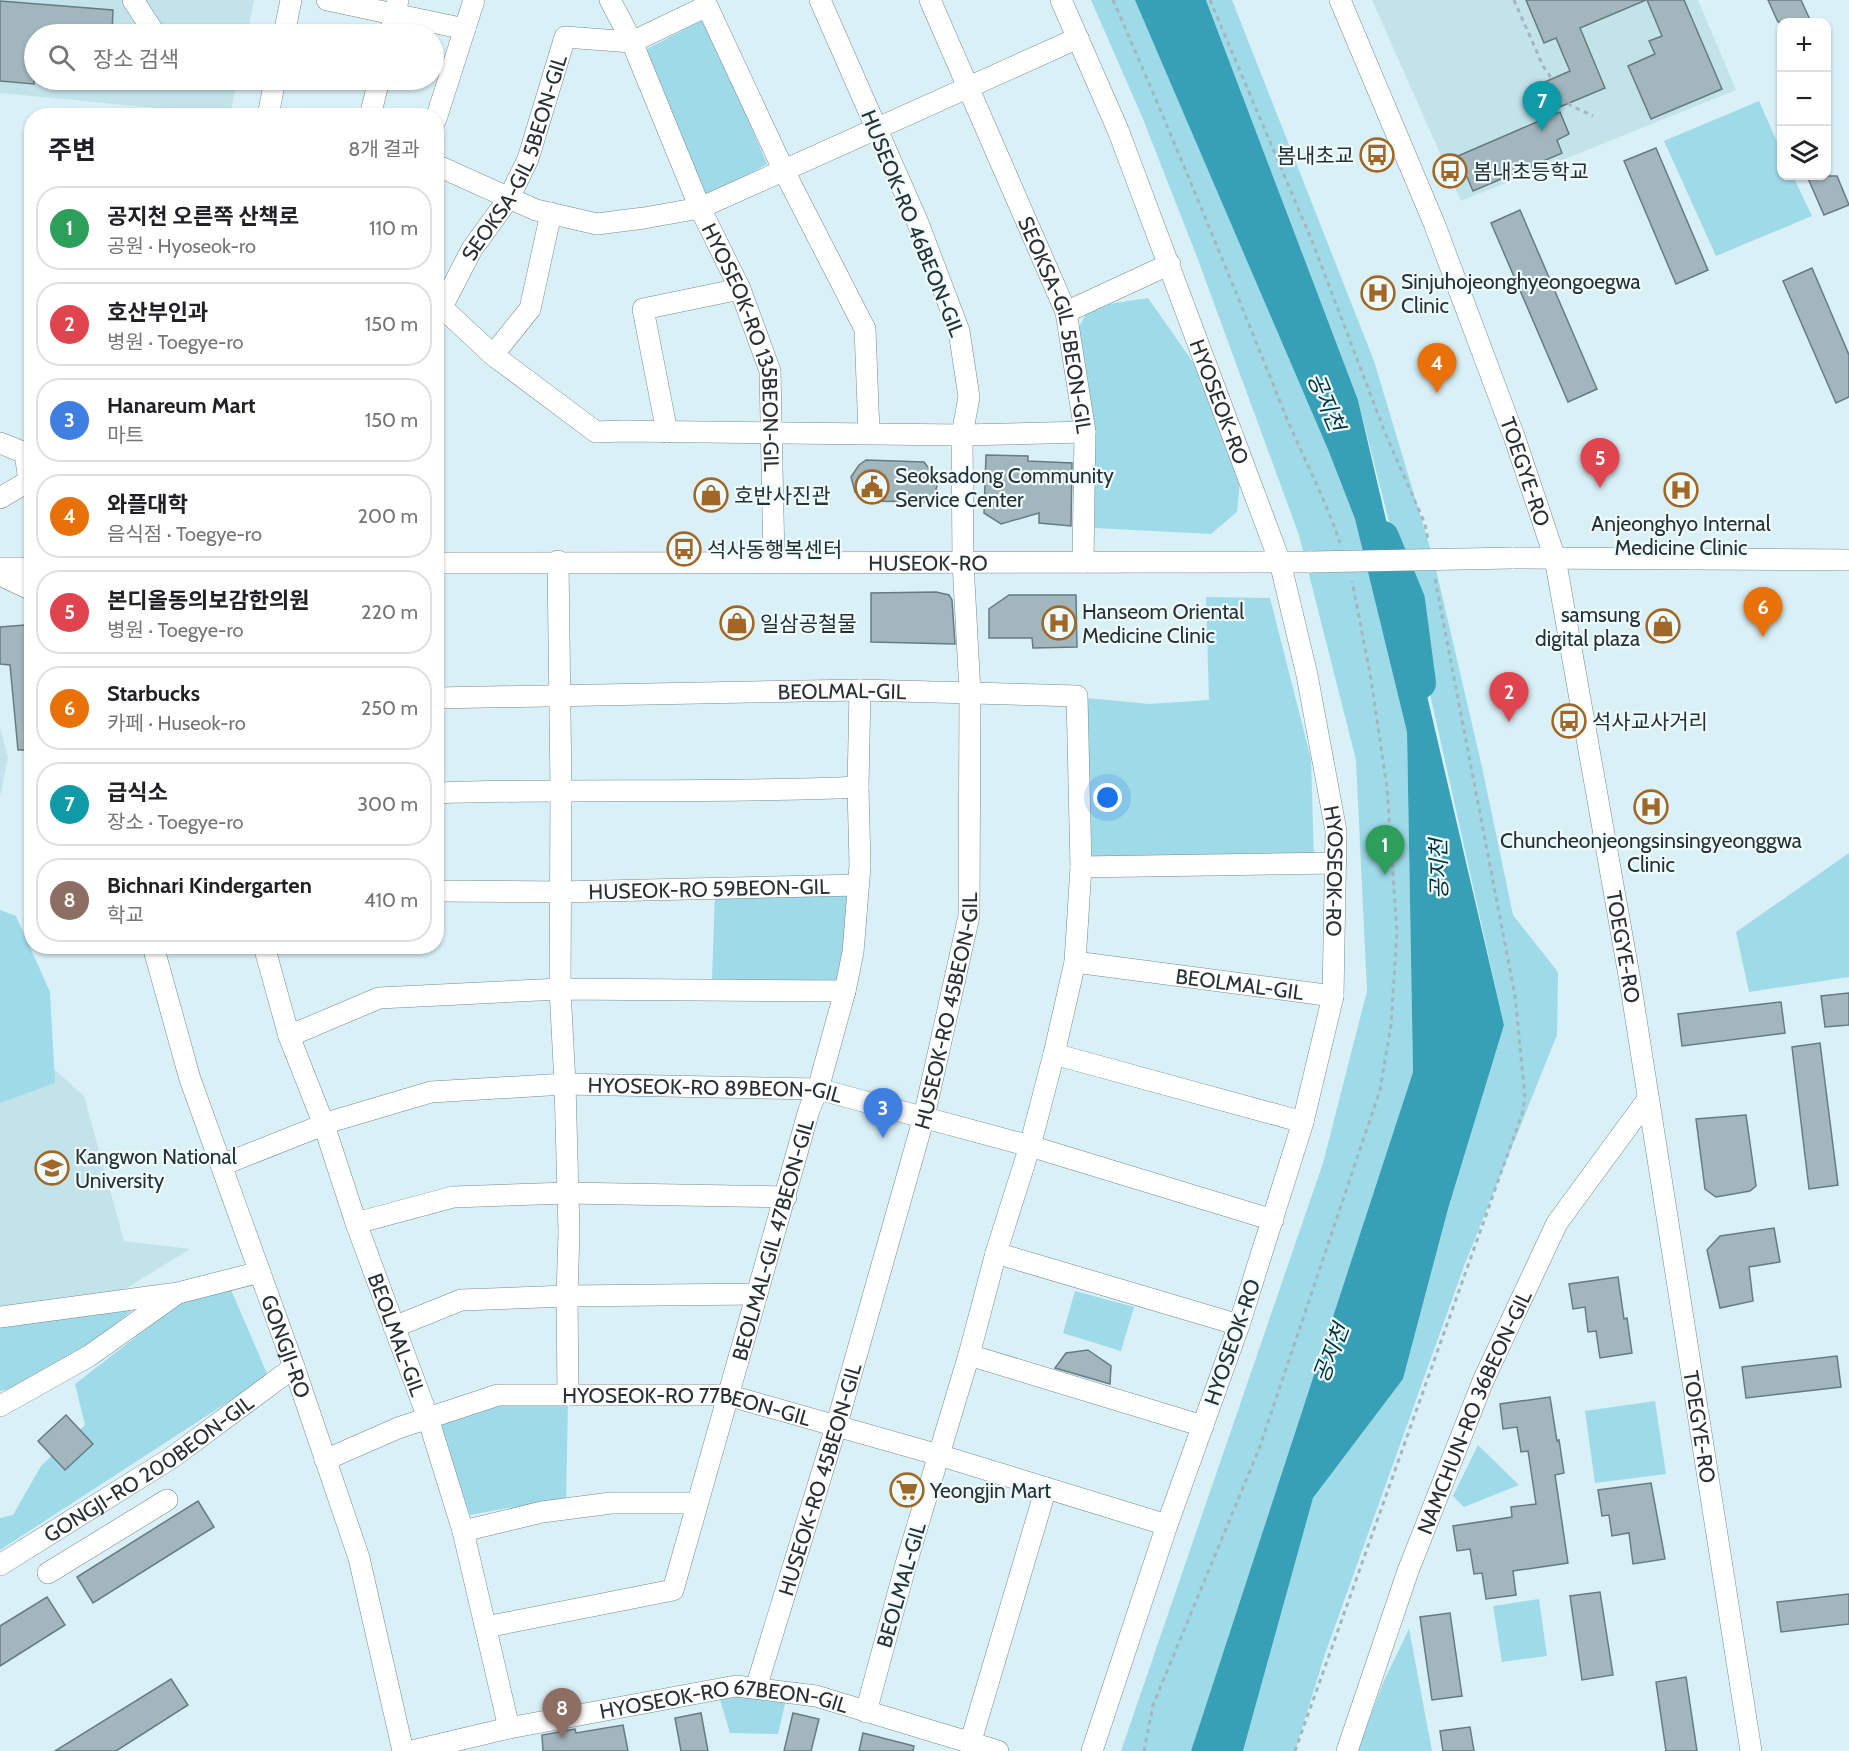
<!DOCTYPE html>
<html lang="ko">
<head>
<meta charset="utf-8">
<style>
	:root { --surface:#fff; --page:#f6f6f6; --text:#202124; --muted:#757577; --line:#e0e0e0; --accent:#a16727 }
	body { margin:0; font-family:Cabin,"Noto Sans KR",sans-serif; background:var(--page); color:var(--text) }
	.controls { position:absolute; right:18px; top:18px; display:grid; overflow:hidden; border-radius:12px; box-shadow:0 2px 4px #0004 }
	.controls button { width:54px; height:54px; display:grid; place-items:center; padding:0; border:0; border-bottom:2px solid var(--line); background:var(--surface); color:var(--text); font:30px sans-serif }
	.you { position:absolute; left:1108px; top:798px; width:21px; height:21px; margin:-15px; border:4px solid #fff; border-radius:50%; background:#1a73e8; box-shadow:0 0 0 9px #1a73e833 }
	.badge { display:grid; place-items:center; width:39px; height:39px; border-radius:50%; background:var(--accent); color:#fff; font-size:20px; font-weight:700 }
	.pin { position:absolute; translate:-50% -50px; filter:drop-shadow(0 2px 3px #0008) }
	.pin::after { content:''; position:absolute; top:32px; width:21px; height:18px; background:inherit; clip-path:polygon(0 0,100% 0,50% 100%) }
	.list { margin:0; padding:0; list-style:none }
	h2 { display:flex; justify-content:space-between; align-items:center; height:78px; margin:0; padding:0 24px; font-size:26px }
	h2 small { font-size:20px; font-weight:400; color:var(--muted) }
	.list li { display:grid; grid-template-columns:39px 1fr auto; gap:18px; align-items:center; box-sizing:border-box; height:84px; margin:0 12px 12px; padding:0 12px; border:2px solid var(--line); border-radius:24px }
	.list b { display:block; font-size:22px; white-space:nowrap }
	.list p { margin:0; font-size:20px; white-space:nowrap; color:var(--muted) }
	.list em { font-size:20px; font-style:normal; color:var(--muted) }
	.icon { flex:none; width:33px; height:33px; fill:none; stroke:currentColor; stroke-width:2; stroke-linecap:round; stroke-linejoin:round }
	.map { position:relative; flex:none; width:1849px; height:1751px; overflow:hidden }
	.search { position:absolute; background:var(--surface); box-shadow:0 2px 4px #0004; left:24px; top:24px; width:420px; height:66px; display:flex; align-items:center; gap:15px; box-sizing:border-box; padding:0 21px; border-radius:33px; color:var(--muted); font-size:22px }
	.panel { position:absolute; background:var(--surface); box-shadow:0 2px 4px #0004; left:24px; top:108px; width:420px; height:846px; border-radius:24px }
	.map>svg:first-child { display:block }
</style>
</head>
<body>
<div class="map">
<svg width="1849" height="1751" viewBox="0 0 1849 1751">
	<rect width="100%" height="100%" fill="#d9f0f6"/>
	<g fill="#c3e3ea">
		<polygon points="0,0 254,0 247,34 34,34 34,80 237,80 230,115 0,93"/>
		<polygon points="1372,0 1698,0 1736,90 1461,201"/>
		<polygon points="0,728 8,757 0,797"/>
		<polygon points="0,1010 27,1045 84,1096 124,1241 190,1249 52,1334 0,1350"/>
	</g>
	<g fill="#9fdae9">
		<polygon points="1091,0 1135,0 1162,61 1329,452 1355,519 1407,732 1413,1072 1191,1751 1121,1751 1323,1163 1367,991 1356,760 1299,535 1197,257 1143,119"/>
		<polygon points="1206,0 1232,0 1374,361 1434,561 1482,767 1513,915 1558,972 1557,1035 1464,1266 1325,1654 1295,1751 1243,1751 1313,1498 1403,1379 1448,1209 1504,1025 1409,600 1358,400"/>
		<polygon points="705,19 767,164 707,197 645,50"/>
		<polygon points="1759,101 1781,151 1782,176 1793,176 1812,216 1716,256 1664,141"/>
		<polygon points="1148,298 1195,365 1240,480 1237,512 1211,534 1095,528 1079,327 1090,307"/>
		<polygon points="1206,597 1270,598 1311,759 1314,860 1092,857 1086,698 1149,704 1209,700"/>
		<polygon points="1849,853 1849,977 1749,992 1736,932"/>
		<polygon points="847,893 849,942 840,983 712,979 715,894"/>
		<polygon points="0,910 16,916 50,992 55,1083 0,1103"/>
		<polygon points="226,1278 268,1376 0,1550 0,1518 13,1515 41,1466 85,1425 75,1384 202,1286"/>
		<polygon points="160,1287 47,1381 0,1391 0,1312"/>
		<polygon points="1075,1291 1134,1307 1121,1351 1063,1333"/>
		<polygon points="512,1396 568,1403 566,1503 518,1506 470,1515 436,1416"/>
		<polygon points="1655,1401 1666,1474 1595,1483 1585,1411"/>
		<polygon points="1478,1445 1519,1485 1464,1507 1453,1496"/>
		<polygon points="1539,1599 1547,1656 1502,1662 1493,1606"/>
		<polygon points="1409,1629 1432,1751 1357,1751 1383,1683"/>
		<polygon points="789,1687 778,1734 730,1733 717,1690"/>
	</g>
	<polygon fill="#38a0b6" points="1135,0 1206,0 1358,400 1504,1025 1448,1209 1403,1379 1313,1498 1243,1751 1191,1751 1413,1072 1407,732 1355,519 1329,452"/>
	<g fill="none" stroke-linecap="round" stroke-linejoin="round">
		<polyline stroke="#38a0b6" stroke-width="32" points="1383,537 1409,600 1420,683"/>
	</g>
	<g fill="#a1b7bd" stroke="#677c81" stroke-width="1.5">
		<polygon points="1526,0 1646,0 1580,28 1605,88 1550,111 1538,85 1570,71 1556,38 1544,43"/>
		<polygon points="1647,0 1684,0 1722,89 1651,119 1628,66 1655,54 1649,41 1662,36"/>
		<polygon points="1768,0 1801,0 1811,22 1778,22"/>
		<polygon points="0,1 113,10 112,34 34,34 34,84 0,81"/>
		<polygon points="1560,112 1569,134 1557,140 1562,153 1473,191 1458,156"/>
		<polygon points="1656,148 1708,270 1676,284 1624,161"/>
		<polygon points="1807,176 1837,176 1849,205 1824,215"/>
		<polygon points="1520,210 1597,389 1568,402 1491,223"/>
		<polygon points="1812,268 1849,355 1849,397 1836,403 1783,281"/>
		<polygon points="986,455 1028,456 1028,461 1072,463 1071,526 1039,523 1039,513 1001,524 984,513"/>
		<polygon points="866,460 924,462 934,475 937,486 934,497 926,502 865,501 855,492 851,477 859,465"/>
		<polygon points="936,592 949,595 952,600 955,644 871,642 871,593"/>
		<polygon points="1009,595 1076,595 1077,647 1033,648 1032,638 989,638 989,609"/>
		<polygon points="25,625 32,630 32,750 18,750 10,665 0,664 0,627"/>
		<polygon points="1849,993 1849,1025 1825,1027 1821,996"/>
		<polygon points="1781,1002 1785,1033 1682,1046 1678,1014"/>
		<polygon points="1820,1043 1838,1185 1809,1189 1792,1047"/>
		<polygon points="1746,1115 1756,1186 1750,1191 1716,1197 1705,1189 1696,1119"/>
		<polygon points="1774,1228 1780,1262 1749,1267 1753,1301 1720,1308 1707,1250 1720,1236"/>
		<polygon points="1618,1277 1624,1319 1627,1318 1632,1353 1600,1358 1596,1331 1588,1332 1585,1307 1573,1309 1569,1284"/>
		<polygon points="1088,1350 1111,1366 1110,1384 1055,1368 1066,1353"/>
		<polygon points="1837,1356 1841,1387 1746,1398 1742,1367"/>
		<polygon points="1550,1397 1557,1441 1559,1440 1564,1473 1555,1475 1568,1563 1513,1571 1516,1595 1486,1599 1482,1573 1474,1574 1470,1549 1457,1551 1453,1526 1512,1517 1511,1507 1536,1504 1528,1451 1521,1452 1517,1427 1503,1429 1500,1404"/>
		<polygon points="66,1415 93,1444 65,1470 38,1441"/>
		<polygon points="1651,1483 1665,1559 1633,1564 1629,1533 1612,1536 1609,1515 1602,1516 1598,1490"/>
		<polygon points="198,1501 214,1527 93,1603 77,1577"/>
		<polygon points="1600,1592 1613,1675 1582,1680 1570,1596"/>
		<polygon points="1849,1594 1849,1624 1781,1632 1777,1602"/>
		<polygon points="47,1597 65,1625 0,1666 0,1626"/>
		<polygon points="1450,1613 1462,1696 1432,1700 1420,1617"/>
		<polygon points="1686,1677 1697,1751 1666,1751 1656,1682"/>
		<polygon points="171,1679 188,1705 116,1751 55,1751"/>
		<polygon points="701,1713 708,1751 681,1751 675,1718"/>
		<polygon points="793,1713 819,1719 811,1751 784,1751"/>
		<polygon points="623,1725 628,1751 543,1751 542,1735 575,1729 576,1733"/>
		<polygon points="1470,1727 1474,1751 1443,1751 1440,1731"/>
		<polygon points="863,1733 914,1746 913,1751 859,1751"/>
	</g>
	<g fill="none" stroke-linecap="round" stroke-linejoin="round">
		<defs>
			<g id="minor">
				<polyline points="133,0 155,34"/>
				<polyline points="327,0 465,29"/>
				<path id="s1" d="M610,0l22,42 68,166 40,81 30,82 4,190"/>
				<path id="s2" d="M930,0l136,312 19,120 -2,130"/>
				<path id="s3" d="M1061,0l57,130 162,432 27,113 29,156 -3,165 -30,126 -64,203 -72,200 -75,226"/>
				<path id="s4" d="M1340,0l94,223 81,216 40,119 75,423 121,770"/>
				<polyline points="284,34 291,0"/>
				<polyline points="390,34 398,0"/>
				<polyline points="268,116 275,80"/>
				<polyline points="370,116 379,80"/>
				<polyline points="436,119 474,0"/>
				<polyline points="436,165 536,210 597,224 644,218 700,208 1078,38"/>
				<polyline points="436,302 493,355 596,432 623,431 962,435 1085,432"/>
				<path id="s5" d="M443,305l29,-56 37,-51 19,-39 37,-122 67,5 75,-36 77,165 81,158 4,104"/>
				<polyline points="1066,312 1170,264"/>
				<polyline points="493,355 530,309 551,213"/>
				<polyline points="667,432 643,309 740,289"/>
				<polyline points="0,443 25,453 29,481 0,498"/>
				<polyline points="1512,558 1849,560"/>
				<polyline points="558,561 561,790 560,989 565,1084 569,1232 567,1296 568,1395"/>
				<path id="s6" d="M436,563l875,-1"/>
				<polyline points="0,568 32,568"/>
				<polyline points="0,575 32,590"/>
				<path id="s7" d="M436,698l424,-8 217,6 4,171 -6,95 -21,92 -24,92 -34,107 -27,102 -63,209 -40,148"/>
				<path d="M436,793c141,-5 282,1 422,-6"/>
				<polyline points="1081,867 1336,863"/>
				<path id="s8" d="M436,891l124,1 298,-7"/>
				<path id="s9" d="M153,946l37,133 104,288 65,191 44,193"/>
				<path id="s10" d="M264,946l25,90 35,89 32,98 72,195 35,113 46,197"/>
				<path id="s11" d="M1075,962l258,34"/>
				<polyline points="289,1036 379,998 560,989 845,991"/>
				<polyline points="1054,1054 1303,1122"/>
				<path id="s12" d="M222,1165l111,-44 98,-29 134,-8 253,5 212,57 243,74"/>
				<polyline points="356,1223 453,1197 567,1193 786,1197"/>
				<polyline points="996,1253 1239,1325"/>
				<polyline points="0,1317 178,1293 260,1272"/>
				<polyline points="394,1327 461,1300 567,1296 757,1294"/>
				<polyline points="969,1355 1203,1426"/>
				<polyline points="0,1406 89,1356 175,1295"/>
				<path id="s13" d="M325,1460l73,-32 100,-33h229l212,60 228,70"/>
				<polyline points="463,1531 542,1512 611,1503 697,1503"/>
				<path id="s14" d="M0,1565l173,-108 121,-90"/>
				<polyline points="48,1573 167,1500"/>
				<path id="s15" d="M486,1627l187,-37 120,-423 16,-57 9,-21 27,-98 8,-39 7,-86 -2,-79 2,-97"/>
				<path id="s16" d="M756,1688l80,-261 88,-310 45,-201 1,-223 -7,-131 -1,-127 7,-38 -10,-66 -41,-108 -98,-223"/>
				<polyline points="970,1744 1046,1488"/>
				<path id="s17" d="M412,1751l97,-23 227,-42 80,10 182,55"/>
				<path id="s18" d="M1347,1751l61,-180 75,-190 74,-158 91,-124"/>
			</g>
		</defs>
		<use href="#minor" stroke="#768b90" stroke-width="22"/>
		<g stroke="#a4b6bb" stroke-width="3" stroke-dasharray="4.5 4.5" stroke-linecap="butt">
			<path d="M1113,0c59,135 115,272 170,409 18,45 42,88 57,134"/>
			<polyline points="1210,0 1312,241 1386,435 1425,524 1428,540"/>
			<polyline points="1514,0 1543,66 1552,79"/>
			<polyline points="1558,88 1570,105 1593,116"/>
			<polyline points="1144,1751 1153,1705 1259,1449 1380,1090 1391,1025 1397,932 1387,788 1371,679 1352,581"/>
			<polyline points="1295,1751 1522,1114 1525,1097 1515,996 1435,579"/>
		</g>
		<use href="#minor" stroke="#fff" stroke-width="21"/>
		<defs>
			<polyline id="minor-bridge" points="1311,562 1512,558"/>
		</defs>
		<use href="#minor-bridge" stroke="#768b90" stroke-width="22" stroke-linecap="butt"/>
		<use href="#minor-bridge" stroke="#fff" stroke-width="21"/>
	</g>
	<defs>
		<symbol id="bus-ring" viewBox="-11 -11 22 22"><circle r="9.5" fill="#eefcff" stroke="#a16727" stroke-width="1.5"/><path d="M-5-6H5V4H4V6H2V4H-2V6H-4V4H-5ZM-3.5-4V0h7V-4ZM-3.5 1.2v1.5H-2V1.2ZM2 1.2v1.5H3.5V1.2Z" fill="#a16727"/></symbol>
		<symbol id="hospital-ring" viewBox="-11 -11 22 22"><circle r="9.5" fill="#eefcff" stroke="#a16727" stroke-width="1.5"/><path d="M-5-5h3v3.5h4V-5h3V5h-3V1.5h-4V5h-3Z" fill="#a16727"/></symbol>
		<symbol id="civic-ring" viewBox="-11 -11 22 22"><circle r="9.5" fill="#eefcff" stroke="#a16727" stroke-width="1.5"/><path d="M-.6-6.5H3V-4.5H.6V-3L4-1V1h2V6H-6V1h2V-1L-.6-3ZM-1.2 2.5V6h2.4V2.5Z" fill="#a16727"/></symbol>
		<symbol id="shop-ring" viewBox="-11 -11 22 22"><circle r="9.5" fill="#eefcff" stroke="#a16727" stroke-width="1.5"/><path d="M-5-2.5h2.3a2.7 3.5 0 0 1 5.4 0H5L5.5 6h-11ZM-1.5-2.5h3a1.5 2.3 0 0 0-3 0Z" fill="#a16727"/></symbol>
		<symbol id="university-ring" viewBox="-11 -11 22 22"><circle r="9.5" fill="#eefcff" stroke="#a16727" stroke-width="1.5"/><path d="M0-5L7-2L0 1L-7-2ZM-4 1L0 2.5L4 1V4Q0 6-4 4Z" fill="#a16727"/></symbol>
		<symbol id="supermarket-ring" viewBox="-11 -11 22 22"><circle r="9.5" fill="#eefcff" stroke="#a16727" stroke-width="1.5"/><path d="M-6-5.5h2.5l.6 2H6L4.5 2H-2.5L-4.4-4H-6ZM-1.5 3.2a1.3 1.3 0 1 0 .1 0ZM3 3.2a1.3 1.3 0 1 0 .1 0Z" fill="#a16727"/></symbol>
	</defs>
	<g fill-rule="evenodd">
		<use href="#bus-ring" x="1358" y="136" width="38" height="38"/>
		<use href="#bus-ring" x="1431" y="152" width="38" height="38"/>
		<use href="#hospital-ring" x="1359" y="274" width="38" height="38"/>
		<use href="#civic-ring" x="853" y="468" width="38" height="38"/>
		<use href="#hospital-ring" x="1662" y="471" width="38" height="38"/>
		<use href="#shop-ring" x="692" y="476" width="38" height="38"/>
		<use href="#bus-ring" x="665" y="530" width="38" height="38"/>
		<use href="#shop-ring" x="718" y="604" width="38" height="38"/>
		<use href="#hospital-ring" x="1040" y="604" width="38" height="38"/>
		<use href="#shop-ring" x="1644" y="607" width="38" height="38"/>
		<use href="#bus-ring" x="1550" y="702" width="38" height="38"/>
		<use href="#hospital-ring" x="1632" y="788" width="38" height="38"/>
		<use href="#university-ring" x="33" y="1149" width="38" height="38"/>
		<use href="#supermarket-ring" x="888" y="1471" width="38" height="38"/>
	</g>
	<g text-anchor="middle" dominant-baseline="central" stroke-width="4.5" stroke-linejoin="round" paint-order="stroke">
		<g font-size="21" fill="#273032" stroke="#eefcff" text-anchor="start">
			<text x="1354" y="155" text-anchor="end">봄내초교</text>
			<text x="1473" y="171">봄내초등학교</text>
			<text x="1401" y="281">Sinjuhojeonghyeongoegwa<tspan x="1401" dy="24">Clinic</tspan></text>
			<text x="895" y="475">Seoksadong Community<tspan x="895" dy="24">Service Center</tspan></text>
			<text x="734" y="495">호반사진관</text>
			<text x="1681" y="523" text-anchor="middle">Anjeonghyo Internal<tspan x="1681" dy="24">Medicine Clinic</tspan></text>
			<text x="707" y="549">석사동행복센터</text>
			<text x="1082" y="611">Hanseom Oriental<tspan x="1082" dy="24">Medicine Clinic</tspan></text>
			<text x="1640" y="614" text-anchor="end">samsung<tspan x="1640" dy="24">digital plaza</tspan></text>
			<text x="760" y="623">일삼공철물</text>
			<text x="1592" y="721">석사교사거리</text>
			<text x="1651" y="840" text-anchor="middle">Chuncheonjeongsinsingyeonggwa<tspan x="1651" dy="24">Clinic</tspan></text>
			<text x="75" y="1156">Kangwon National<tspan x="75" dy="24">University</tspan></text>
			<text x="930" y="1490">Yeongjin Mart</text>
		</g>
		<g font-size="21" fill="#273032" stroke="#eefcff">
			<text stroke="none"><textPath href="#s5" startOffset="165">SEOKSA-GIL 5BEON-GIL</textPath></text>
			<text transform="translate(913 223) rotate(68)">HUSEOK-RO 46BEON-GIL</text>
			<text stroke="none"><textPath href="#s2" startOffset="350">SEOKSA-GIL 5BEON-GIL</textPath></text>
			<text stroke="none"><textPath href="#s1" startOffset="375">HYOSEOK-RO 135BEON-GIL</textPath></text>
			<text stroke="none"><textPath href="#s3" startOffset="432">HYOSEOK-RO</textPath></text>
			<text stroke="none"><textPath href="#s4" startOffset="507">TOEGYE-RO</textPath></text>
			<text stroke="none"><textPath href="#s6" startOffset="492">HUSEOK-RO</textPath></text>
			<text stroke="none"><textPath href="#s7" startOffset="406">BEOLMAL-GIL</textPath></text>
			<text stroke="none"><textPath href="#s3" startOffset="918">HYOSEOK-RO</textPath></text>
			<text stroke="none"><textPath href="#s8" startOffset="273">HUSEOK-RO 59BEON-GIL</textPath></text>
			<text stroke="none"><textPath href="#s4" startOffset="993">TOEGYE-RO</textPath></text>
			<text stroke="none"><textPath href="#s11" startOffset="166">BEOLMAL-GIL</textPath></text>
			<text stroke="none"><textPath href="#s16" startOffset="704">HUSEOK-RO 45BEON-GIL</textPath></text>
			<text stroke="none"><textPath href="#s12" startOffset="506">HYOSEOK-RO 89BEON-GIL</textPath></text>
			<text stroke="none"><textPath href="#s15" startOffset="555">BEOLMAL-GIL 47BEON-GIL</textPath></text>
			<text stroke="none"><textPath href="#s10" startOffset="411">BEOLMAL-GIL</textPath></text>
			<text transform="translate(1232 1342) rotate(-71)">HYOSEOK-RO</text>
			<text stroke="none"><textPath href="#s9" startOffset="422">GONGJI-RO</textPath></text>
			<text stroke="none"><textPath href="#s13" startOffset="375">HYOSEOK-RO 77BEON-GIL</textPath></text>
			<text stroke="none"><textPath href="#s18" startOffset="362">NAMCHUN-RO 36BEON-GIL</textPath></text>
			<text stroke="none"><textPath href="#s4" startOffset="1479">TOEGYE-RO</textPath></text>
			<text stroke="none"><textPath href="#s14" startOffset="177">GONGJI-RO 200BEON-GIL</textPath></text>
			<text stroke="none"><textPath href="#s16" startOffset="218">HUSEOK-RO 45BEON-GIL</textPath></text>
			<text transform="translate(901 1585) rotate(-74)">BEOLMAL-GIL</text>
			<text stroke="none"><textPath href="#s17" startOffset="318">HYOSEOK-RO 67BEON-GIL</textPath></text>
		</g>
		<g font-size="22" font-style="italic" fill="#002f39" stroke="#eefcff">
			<text transform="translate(1326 402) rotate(67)">공지천</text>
			<text transform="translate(1439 869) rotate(-91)">공지천</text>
			<text transform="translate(1331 1353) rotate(-69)">공지천</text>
		</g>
	</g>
</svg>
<div class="controls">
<button>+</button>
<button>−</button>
<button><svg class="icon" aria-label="layers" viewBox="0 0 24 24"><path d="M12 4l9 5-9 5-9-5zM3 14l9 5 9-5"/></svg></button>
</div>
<div class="you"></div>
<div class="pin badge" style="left:1385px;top:875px;background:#2e9e5b">1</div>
<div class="pin badge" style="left:1509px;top:722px;background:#e0444e">2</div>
<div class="pin badge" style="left:883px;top:1138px;background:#3f7fe0">3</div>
<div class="pin badge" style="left:1437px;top:393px;background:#e8710a">4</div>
<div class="pin badge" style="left:1600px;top:488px;background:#e0444e">5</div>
<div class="pin badge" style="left:1763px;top:637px;background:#e8710a">6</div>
<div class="pin badge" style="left:1542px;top:131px;background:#0f9aa8">7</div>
<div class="pin badge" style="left:562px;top:1738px;background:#8d6e63">8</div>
<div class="search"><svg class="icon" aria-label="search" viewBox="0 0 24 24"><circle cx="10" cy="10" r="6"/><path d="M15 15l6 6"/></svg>장소 검색</div>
<section class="panel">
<h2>주변<small>8개 결과</small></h2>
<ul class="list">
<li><span class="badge" style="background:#2e9e5b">1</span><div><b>공지천 오른쪽 산책로</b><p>공원 · Hyoseok-ro</p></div><em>110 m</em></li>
<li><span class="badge" style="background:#e0444e">2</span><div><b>호산부인과</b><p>병원 · Toegye-ro</p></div><em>150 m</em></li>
<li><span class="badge" style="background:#3f7fe0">3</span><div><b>Hanareum Mart</b><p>마트</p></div><em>150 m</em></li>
<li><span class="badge" style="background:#e8710a">4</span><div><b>와플대학</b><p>음식점 · Toegye-ro</p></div><em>200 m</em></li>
<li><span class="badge" style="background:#e0444e">5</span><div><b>본디올동의보감한의원</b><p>병원 · Toegye-ro</p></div><em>220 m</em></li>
<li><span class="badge" style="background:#e8710a">6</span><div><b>Starbucks</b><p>카페 · Huseok-ro</p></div><em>250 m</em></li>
<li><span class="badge" style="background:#0f9aa8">7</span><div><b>급식소</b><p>장소 · Toegye-ro</p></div><em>300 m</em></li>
<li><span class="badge" style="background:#8d6e63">8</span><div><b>Bichnari Kindergarten</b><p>학교</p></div><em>410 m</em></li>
</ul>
</section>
</div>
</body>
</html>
